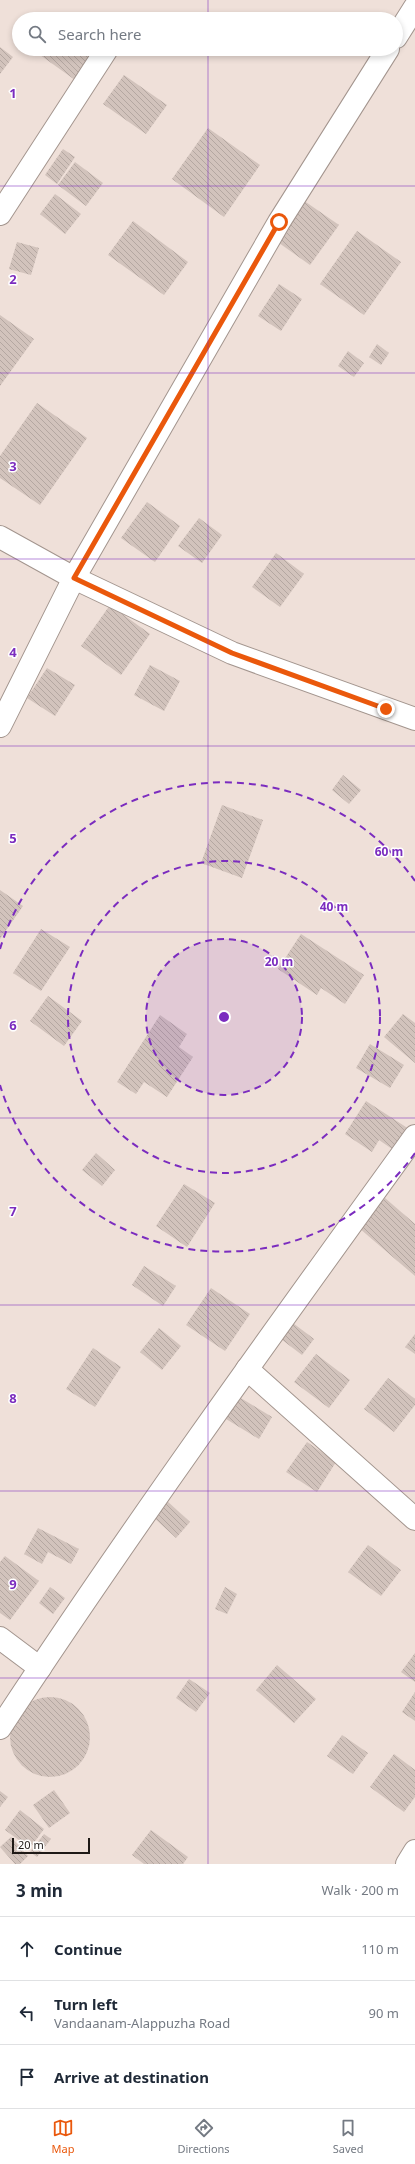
<!DOCTYPE html>
<html lang="en">
<head>
<meta charset="utf-8">
<style>
	:root { --surface:#fff; --page:#f6f6f7; --text:#1f2937; --muted:#747a83; --line:#e0e1e3; --accent:#ea580c }
	body { margin:0; font-family:"Noto Sans",sans-serif; background:var(--page); color:var(--text) }
	.scale { position:absolute; left:12px; bottom:10px; width:78px; box-sizing:border-box; padding-left:4px; border:2px solid #1e1916; border-top:0; font-size:11px; line-height:14px; white-space:nowrap; color:#1e1916; -webkit-text-stroke:3px #fff; paint-order:stroke }
	.stop { position:absolute; width:12px; height:12px; margin:-9px; border:3px solid #ea580c; border-radius:50%; background:#fff }
	.stop.end { background:#ea580c; border-color:#fff; box-shadow:0 1px 4px #0008 }
	.list { margin:0; padding:0; list-style:none }
	h2 { display:flex; justify-content:space-between; align-items:center; height:52px; margin:0; padding:0 16px; font-size:17px }
	h2 small { font-size:13px; font-weight:400; color:var(--muted) }
	.list li { display:grid; grid-template-columns:26px 1fr auto; gap:12px; align-items:center; box-sizing:border-box; height:64px; padding:0 16px; border-top:1px solid var(--line) }
	.list b { display:block; font-size:15px; white-space:nowrap }
	.list p { margin:0; font-size:13px; white-space:nowrap; color:var(--muted) }
	.list em { font-size:13px; font-style:normal; color:var(--muted) }
	.icon { flex:none; width:22px; height:22px; fill:none; stroke:currentColor; stroke-width:2; stroke-linecap:round; stroke-linejoin:round }
	.map { position:relative; flex:none; width:415px; height:1864px; overflow:hidden }
	.search { position:absolute; background:var(--surface); box-shadow:0 2px 6px #0003; left:12px; right:12px; top:12px; height:44px; display:flex; align-items:center; gap:10px; box-sizing:border-box; padding:0 14px; border-radius:22px; color:var(--muted); font-size:15px }
	.sheet { height:244px; background:var(--surface) }
	nav { display:flex; justify-content:space-around; align-items:center; box-sizing:border-box; height:56px; border-top:1px solid var(--line); background:var(--surface); font-size:11px; color:var(--muted) }
	nav a { display:grid; justify-items:center; gap:2px }
	nav .on { color:var(--accent) }
	.map>svg:first-child { display:block }
</style>
</head>
<body>
<div class="map">
<svg width="415" height="1864" viewBox="0 0 415 1864">
	<defs>
		<pattern id="building-back-hatch" width="6" height="6" patternUnits="userSpaceOnUse"><rect width="6" height="6" fill="#d2c3bc"/><path d="M-1 5l2 2M0 0l6 6M5-1l2 2" fill="none" stroke="#b4a7a1"/></pattern>
	</defs>
	<rect width="100%" height="100%" fill="#efe0d9"/>
	<g fill="url(#building-back-hatch)">
		<polygon points="0,47 13,57 0,74"/>
		<polygon points="38,49 88,49 95,54 75,80 36,52"/>
		<polygon points="124,75 167,105 146,134 103,104"/>
		<polygon points="208,128 260,165 224,217 172,179"/>
		<polygon points="63,149 75,157 57,184 45,175"/>
		<polygon points="75,162 103,183 86,206 58,185"/>
		<polygon points="55,194 81,214 65,234 40,214"/>
		<polygon points="300,198 339,225 310,265 272,238"/>
		<polygon points="133,221 188,262 164,295 108,255"/>
		<polygon points="357,231 401,262 364,315 320,284"/>
		<polygon points="17,242 39,248 31,275 9,269"/>
		<polygon points="279,284 302,299 281,331 258,316"/>
		<polygon points="0,315 34,339 0,386"/>
		<polygon points="377,344 389,353 381,365 369,357"/>
		<polygon points="348,351 364,363 354,377 338,366"/>
		<polygon points="37,403 87,438 40,505 0,478 0,456"/>
		<polygon points="147,502 180,526 155,562 121,538"/>
		<polygon points="199,518 222,535 202,563 178,546"/>
		<polygon points="276,553 304,574 280,607 252,587"/>
		<polygon points="110,605 150,634 121,675 81,646"/>
		<polygon points="150,665 180,681 164,711 134,695"/>
		<polygon points="47,668 75,685 55,716 27,698"/>
		<polygon points="343,775 361,790 349,804 332,790"/>
		<polygon points="222,805 263,820 242,878 201,863"/>
		<polygon points="0,890 23,906 0,939"/>
		<polygon points="41,929 70,947 41,991 13,973"/>
		<polygon points="301,934 364,975 345,1004 321,988 317,995 278,969"/>
		<polygon points="48,996 82,1021 64,1046 30,1021"/>
		<polygon points="403,1014 415,1023 415,1063 384,1037"/>
		<polygon points="160,1015 187,1034 179,1047 193,1057 167,1097 144,1082 136,1094 117,1082"/>
		<polygon points="370,1044 404,1065 390,1088 356,1068"/>
		<polygon points="366,1101 409,1129 395,1151 379,1140 372,1152 345,1134"/>
		<polygon points="96,1153 115,1170 102,1186 82,1170"/>
		<polygon points="184,1184 215,1203 187,1247 156,1226"/>
		<polygon points="385,1198 415,1224 415,1276 359,1228"/>
		<polygon points="144,1266 176,1286 163,1306 132,1285"/>
		<polygon points="211,1288 250,1314 225,1351 186,1325"/>
		<polygon points="289,1320 314,1339 302,1355 277,1336"/>
		<polygon points="159,1328 181,1346 162,1370 140,1352"/>
		<polygon points="415,1334 415,1354 405,1347"/>
		<polygon points="93,1348 121,1367 95,1407 66,1389"/>
		<polygon points="316,1354 350,1380 329,1408 294,1382"/>
		<polygon points="388,1378 415,1399 415,1405 394,1432 364,1409"/>
		<polygon points="239,1397 272,1417 259,1439 226,1419"/>
		<polygon points="307,1442 336,1462 317,1492 286,1472"/>
		<polygon points="166,1500 190,1522 176,1538 152,1516"/>
		<polygon points="38,1528 79,1549 71,1564 48,1552 42,1564 24,1554"/>
		<polygon points="368,1545 401,1570 381,1596 348,1572"/>
		<polygon points="5,1556 39,1581 10,1620 0,1613 0,1562"/>
		<polygon points="50,1587 65,1598 53,1614 39,1603"/>
		<polygon points="225,1587 237,1594 227,1614 215,1609"/>
		<polygon points="415,1653 415,1682 401,1672"/>
		<polygon points="277,1665 316,1699 294,1723 256,1690"/>
		<polygon points="189,1679 210,1693 196,1712 176,1698"/>
		<polygon points="415,1692 415,1721 402,1712"/>
		<circle cx="50" cy="1737" r="40"/>
		<polygon points="342,1735 368,1753 353,1774 327,1756"/>
		<polygon points="394,1754 415,1770 415,1797 404,1812 370,1787"/>
		<polygon points="54,1790 70,1813 49,1828 33,1805"/>
		<polygon points="0,1791 8,1797 0,1807"/>
		<polygon points="20,1810 44,1829 30,1848 5,1830"/>
		<polygon points="151,1830 188,1857 183,1864 144,1864 132,1855"/>
		<polygon points="44,1834 51,1839 37,1857 30,1852"/>
		<polygon points="11,1837 28,1856 20,1864 15,1864 0,1847"/>
	</g>
	<g fill="none" stroke-linecap="round" stroke-linejoin="round">
		<defs>
			<g id="street">
				<polyline points="396,37 415,7"/>
				<polyline points="0,214 107,49"/>
				<polyline points="0,726 74,578 279,222 388,49"/>
				<polyline points="247,1369 415,1519"/>
				<polyline points="0,1638 40,1668"/>
				<path d="M0,1728c132,-201 274,-397 415,-592"/>
				<polyline points="407,1864 415,1851"/>
			</g>
			<polyline id="secondary" points="0,537 74,578 232,653 415,719"/>
		</defs>
		<use href="#street" stroke="#a3958e" stroke-width="24"/>
		<use href="#secondary" stroke="#a3958e" stroke-width="24"/>
		<use href="#street" stroke="#fff" stroke-width="22"/>
		<use href="#secondary" stroke="#fff" stroke-width="22"/>
	</g>
	<g fill="none" stroke-linecap="round" stroke-linejoin="round">
		<polyline stroke="#ea580c" stroke-width="5" points="279,222 74,578 232,653 386,709"/>
	</g>
	<path fill="none" stroke="#7b2cbf" stroke-width="1" stroke-opacity="0.55" d="M208,0v19M208,49v1815M0,186h415M0,373h415M0,559h415M0,746h415M0,932h415M0,1118h415M0,1305h415M0,1491h415M0,1678h415"/>
	<circle cx="224" cy="1017" r="78" fill="#7b2cbf" fill-opacity=".12"/>
	<g fill="none" stroke="#7b2cbf" stroke-width="2" stroke-dasharray="7 5">
		<circle cx="224" cy="1017" r="78"/>
		<circle cx="224" cy="1017" r="156"/>
		<path d="M415 1153A234 234 0 0 1 0 1085M0 949A234 234 0 0 1 415 881"/>
	</g>
	<g font-size="13" text-anchor="middle" font-weight="bold" fill="#7b2cbf" stroke="#fff" stroke-width="3" stroke-linejoin="round" paint-order="stroke">
		<text x="13" y="98">1</text>
		<text x="13" y="284">2</text>
		<text x="13" y="471">3</text>
		<text x="13" y="657">4</text>
		<text x="13" y="843">5</text>
		<text x="13" y="1030">6</text>
		<text x="13" y="1216">7</text>
		<text x="13" y="1403">8</text>
		<text x="13" y="1589">9</text>
	</g>
	<circle cx="224" cy="1017" r="6" fill="#7b2cbf" stroke="#fff" stroke-width="2"/>
	<g font-size="12" text-anchor="middle" font-weight="bold" fill="#7b2cbf" stroke="#fff" stroke-width="3" stroke-linejoin="round" paint-order="stroke">
		<text x="389" y="856">60 m</text>
		<text x="334" y="911">40 m</text>
		<text x="279" y="966">20 m</text>
	</g>
</svg>
<div class="scale">20 m</div>
<div class="stop" style="left:279px;top:222px"></div>
<div class="stop end" style="left:386px;top:709px"></div>
<div class="search"><svg class="icon" aria-label="search" viewBox="0 0 24 24"><circle cx="10" cy="10" r="6"/><path d="M15 15l6 6"/></svg>Search here</div>
</div>
<section class="sheet">
<h2>3 min<small>Walk · 200 m</small></h2>
<ul class="list">
<li><svg class="icon" aria-label="ahead" viewBox="0 0 24 24"><path d="M12 20V5M6 11l6-6 6 6"/></svg><div><b>Continue</b></div><em>110 m</em></li>
<li><svg class="icon" aria-label="left" viewBox="0 0 24 24"><path d="M17 20v-9H6M10 6l-5 5 5 5"/></svg><div><b>Turn left</b><p>Vandaanam-Alappuzha Road</p></div><em>90 m</em></li>
<li><svg class="icon" aria-label="arrive" viewBox="0 0 24 24"><path d="M6 21V4h12l-3 4 3 4H6"/></svg><div><b>Arrive at destination</b></div></li>
</ul>
</section>
<nav>
<a class="on"><svg class="icon" aria-label="map" viewBox="0 0 24 24"><path d="M3 6l6-2 6 2 6-2v14l-6 2-6-2-6 2zM9 4v14M15 6v14"/></svg>Map</a>
<a><svg class="icon" aria-label="directions" viewBox="0 0 24 24"><path d="M12 3l9 9-9 9-9-9zM9 14v-3h6M13 9l2 2-2 2"/></svg>Directions</a>
<a><svg class="icon" aria-label="saved" viewBox="0 0 24 24"><path d="M7 4h10v16l-5-4-5 4z"/></svg>Saved</a>
</nav>
</body>
</html>
